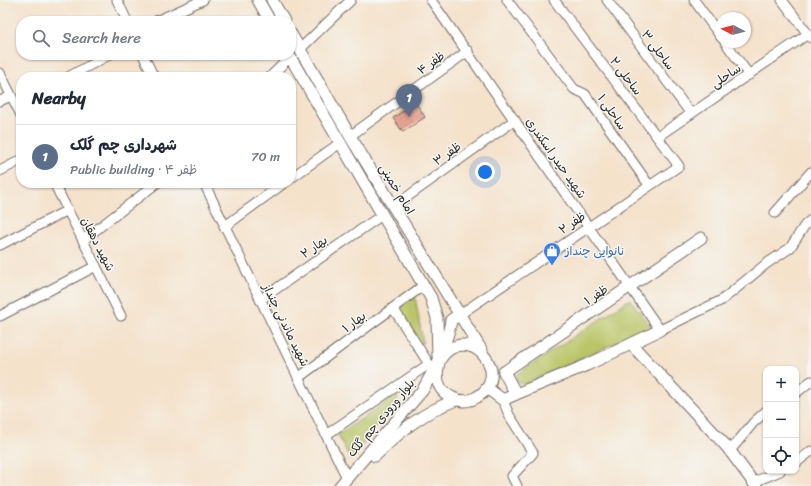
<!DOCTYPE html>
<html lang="en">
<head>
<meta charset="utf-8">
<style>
	:root { --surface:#fff; --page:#f6f6f7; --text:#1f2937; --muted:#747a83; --line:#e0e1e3; --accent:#ea580c }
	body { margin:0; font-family:Sriracha,"Playpen Sans Arabic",sans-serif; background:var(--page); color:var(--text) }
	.controls { position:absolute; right:12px; bottom:12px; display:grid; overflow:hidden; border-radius:8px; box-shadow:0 1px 3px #0004 }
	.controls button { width:36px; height:36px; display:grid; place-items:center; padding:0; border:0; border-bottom:1px solid var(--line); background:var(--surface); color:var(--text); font:20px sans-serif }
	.compass { position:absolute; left:715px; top:12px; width:36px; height:36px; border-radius:50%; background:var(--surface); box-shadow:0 1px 3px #0004; rotate:277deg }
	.you { position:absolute; left:485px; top:172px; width:14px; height:14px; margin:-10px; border:3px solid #fff; border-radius:50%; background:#1a73e8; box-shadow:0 0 0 6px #1a73e833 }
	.badge { display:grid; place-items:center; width:26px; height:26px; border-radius:50%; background:var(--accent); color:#fff; font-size:13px; font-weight:700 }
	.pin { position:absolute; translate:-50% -33px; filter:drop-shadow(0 1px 2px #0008) }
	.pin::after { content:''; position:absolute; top:21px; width:14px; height:12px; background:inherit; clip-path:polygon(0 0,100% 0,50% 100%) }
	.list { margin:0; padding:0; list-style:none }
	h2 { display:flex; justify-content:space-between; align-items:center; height:52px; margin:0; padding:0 16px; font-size:17px }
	h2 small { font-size:13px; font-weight:400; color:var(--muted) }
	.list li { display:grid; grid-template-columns:26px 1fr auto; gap:12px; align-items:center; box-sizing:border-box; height:64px; padding:0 16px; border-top:1px solid var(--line) }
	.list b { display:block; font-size:15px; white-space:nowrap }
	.list p { margin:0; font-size:13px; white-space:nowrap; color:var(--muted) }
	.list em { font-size:13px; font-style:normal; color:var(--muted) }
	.icon { flex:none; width:22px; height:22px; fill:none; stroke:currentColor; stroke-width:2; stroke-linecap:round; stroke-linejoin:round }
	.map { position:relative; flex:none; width:811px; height:486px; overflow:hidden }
	.search { position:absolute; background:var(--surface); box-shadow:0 1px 3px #0004; left:16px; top:16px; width:280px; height:44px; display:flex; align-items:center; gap:10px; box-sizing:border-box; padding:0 14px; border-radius:16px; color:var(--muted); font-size:15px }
	.panel { position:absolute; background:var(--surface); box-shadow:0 1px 3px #0004; left:16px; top:72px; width:280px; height:116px; border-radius:16px }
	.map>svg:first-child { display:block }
</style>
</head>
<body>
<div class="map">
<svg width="811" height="486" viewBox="0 0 811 486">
	<defs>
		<pattern id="building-hatch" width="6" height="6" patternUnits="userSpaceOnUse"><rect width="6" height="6" fill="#e8a494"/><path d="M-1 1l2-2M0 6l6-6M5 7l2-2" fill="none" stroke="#bc8679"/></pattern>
	</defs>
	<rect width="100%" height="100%" fill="#f6f6f2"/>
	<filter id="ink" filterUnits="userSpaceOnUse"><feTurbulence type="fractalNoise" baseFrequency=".025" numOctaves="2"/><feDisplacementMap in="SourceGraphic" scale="8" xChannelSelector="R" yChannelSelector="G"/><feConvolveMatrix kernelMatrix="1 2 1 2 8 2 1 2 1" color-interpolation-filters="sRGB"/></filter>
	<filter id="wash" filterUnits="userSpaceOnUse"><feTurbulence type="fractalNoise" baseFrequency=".012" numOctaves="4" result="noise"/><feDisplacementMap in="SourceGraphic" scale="16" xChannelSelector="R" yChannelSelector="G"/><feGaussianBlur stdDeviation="0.9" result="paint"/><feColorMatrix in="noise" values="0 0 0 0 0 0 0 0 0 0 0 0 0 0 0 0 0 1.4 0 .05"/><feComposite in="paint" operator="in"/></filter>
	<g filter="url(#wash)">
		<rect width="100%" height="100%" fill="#f4e2cb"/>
		<g fill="#b9c566" stroke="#727848">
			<polygon points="415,296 423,343 422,344 400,309 400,307"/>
			<polygon points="630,299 651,327 524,384 516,382 516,375"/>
			<polygon points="396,395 398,398 351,460 338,435"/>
		</g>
		<g id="blocks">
			<polygon fill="url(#building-hatch)" points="416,103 425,117 403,132 393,118"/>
		</g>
	</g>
	<g filter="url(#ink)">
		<use href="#blocks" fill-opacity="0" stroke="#716b63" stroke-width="1"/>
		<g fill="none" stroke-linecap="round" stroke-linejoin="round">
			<defs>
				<g id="minor">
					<polyline points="117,0 127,21"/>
					<polyline points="431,0 660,330 722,300 766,264 790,248 805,225 811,220"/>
					<polyline points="507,0 574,89 585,94 649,185"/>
					<polyline points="607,0 691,114"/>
					<polyline points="694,0 721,37"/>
					<polyline points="782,0 811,38"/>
					<polyline points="156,21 203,0"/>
					<polyline points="725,42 749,75"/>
					<polyline points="300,49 351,0"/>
					<polyline points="143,55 154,77"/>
					<polyline points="0,73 21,115"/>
					<polyline points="68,77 109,55"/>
					<polyline points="270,77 290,57"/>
					<polyline points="0,101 11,96"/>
					<polyline points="350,136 468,51"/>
					<polyline points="657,137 808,34"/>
					<polyline points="0,171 21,160"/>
					<polyline points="291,178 340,143"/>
					<polyline points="54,183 121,316"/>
					<polyline points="204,183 347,478"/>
					<polyline points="393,207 515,120"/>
					<polyline points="775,213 811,172"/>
					<polyline points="224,227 284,183"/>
					<polyline points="83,240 157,183"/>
					<polyline points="0,245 68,210"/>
					<polyline points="260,300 382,215"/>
					<polyline points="459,315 679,166 554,0"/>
					<polyline points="0,316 96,266"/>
					<polyline points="298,378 424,285"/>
					<polyline points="796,393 811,381"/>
					<polyline points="503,400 509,415 533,453 512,476 517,486"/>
					<polyline points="326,435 429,364 393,308"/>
					<polyline points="730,451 753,423 766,411"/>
					<polyline points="796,463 811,451"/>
					<polyline points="754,482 780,471"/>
				</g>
				<g id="tertiary">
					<polyline points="258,0 270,21"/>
					<polyline points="272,0 284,21"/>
					<polyline points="291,34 350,136 482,351"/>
					<polyline points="289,55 431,298 437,318 438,357"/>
					<polyline points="632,345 727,447 756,486"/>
					<polyline points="504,372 701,238"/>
					<polyline points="504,372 516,394 587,365 660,330"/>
					<polyline points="487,388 503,400 516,394"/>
					<path d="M375,456c24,-24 48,-44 81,-56"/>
					<path d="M340,486l82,-95c7,-11 16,-32 24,-39 29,-25 66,25 31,45 -8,5 -17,5 -26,0 -30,-15 -2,-53 0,-77l8,-5"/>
				</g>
			</defs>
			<use href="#minor" stroke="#716b63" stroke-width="11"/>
			<use href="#tertiary" stroke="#716b63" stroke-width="13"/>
			<use href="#minor" stroke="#fff" stroke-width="9"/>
			<use href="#tertiary" stroke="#fff" stroke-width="11"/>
		</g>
	</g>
	<defs>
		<symbol id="shop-pin" viewBox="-11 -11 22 30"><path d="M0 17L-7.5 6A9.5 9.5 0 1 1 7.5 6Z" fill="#3f7fe0" stroke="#f6f6f2"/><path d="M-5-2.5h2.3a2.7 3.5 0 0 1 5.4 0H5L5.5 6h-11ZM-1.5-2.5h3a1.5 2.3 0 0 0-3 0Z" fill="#fff"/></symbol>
	</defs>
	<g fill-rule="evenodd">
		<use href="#shop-pin" x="542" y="241" width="20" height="27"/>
	</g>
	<g text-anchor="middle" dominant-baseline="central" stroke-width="3" stroke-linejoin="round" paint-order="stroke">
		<g font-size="12" fill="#2b2b2b" stroke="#f6f6f2">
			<text transform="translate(658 50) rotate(53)">ساحلی ۳</text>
			<text transform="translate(431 63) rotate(-35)">ظفر ۴</text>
			<text transform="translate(626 76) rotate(53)">ساحلی ۲</text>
			<text transform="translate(726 76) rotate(-34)">ساحلی</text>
			<text transform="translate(612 112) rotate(55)">ساحلی ۱</text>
			<text transform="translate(447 154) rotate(-35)">ظفر ۳</text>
			<text transform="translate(556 158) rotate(55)">شهید حیدر اسکندری</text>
			<text transform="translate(397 189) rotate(59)">امام خمینی</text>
			<text transform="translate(572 223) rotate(-34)">ظفر ۲</text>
			<text transform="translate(98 244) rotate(63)">شهید دهقان</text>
			<text transform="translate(314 247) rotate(-35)">بهار ۲</text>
			<text transform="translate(596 295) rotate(-34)">ظفر ۱</text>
			<text transform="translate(354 322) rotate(-37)">بهار ۱</text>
			<text transform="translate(286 325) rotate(64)">شهید ماندنی چنداز</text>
			<text transform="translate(381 418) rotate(-50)">بلوار ورودی چم گلک</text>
		</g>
		<g font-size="12" fill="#366cbe" stroke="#f6f6f2" text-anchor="start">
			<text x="565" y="251">نانوایی چنداز</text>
		</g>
	</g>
</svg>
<div class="controls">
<button>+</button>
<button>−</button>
<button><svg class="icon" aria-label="locate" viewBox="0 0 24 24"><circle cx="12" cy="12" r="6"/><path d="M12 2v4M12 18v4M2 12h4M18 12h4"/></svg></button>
</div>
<svg class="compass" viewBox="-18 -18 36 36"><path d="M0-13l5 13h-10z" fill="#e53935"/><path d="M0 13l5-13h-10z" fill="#747a83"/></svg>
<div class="you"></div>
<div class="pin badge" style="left:409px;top:117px;background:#5c6f8a">1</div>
<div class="search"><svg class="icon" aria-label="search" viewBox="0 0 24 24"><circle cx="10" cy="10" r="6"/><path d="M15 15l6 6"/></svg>Search here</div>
<section class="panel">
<h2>Nearby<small></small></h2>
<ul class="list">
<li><span class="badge" style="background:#5c6f8a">1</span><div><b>شهرداری چم گلک</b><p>Public building · ظفر ۴</p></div><em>70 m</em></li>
</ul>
</section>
</div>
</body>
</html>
